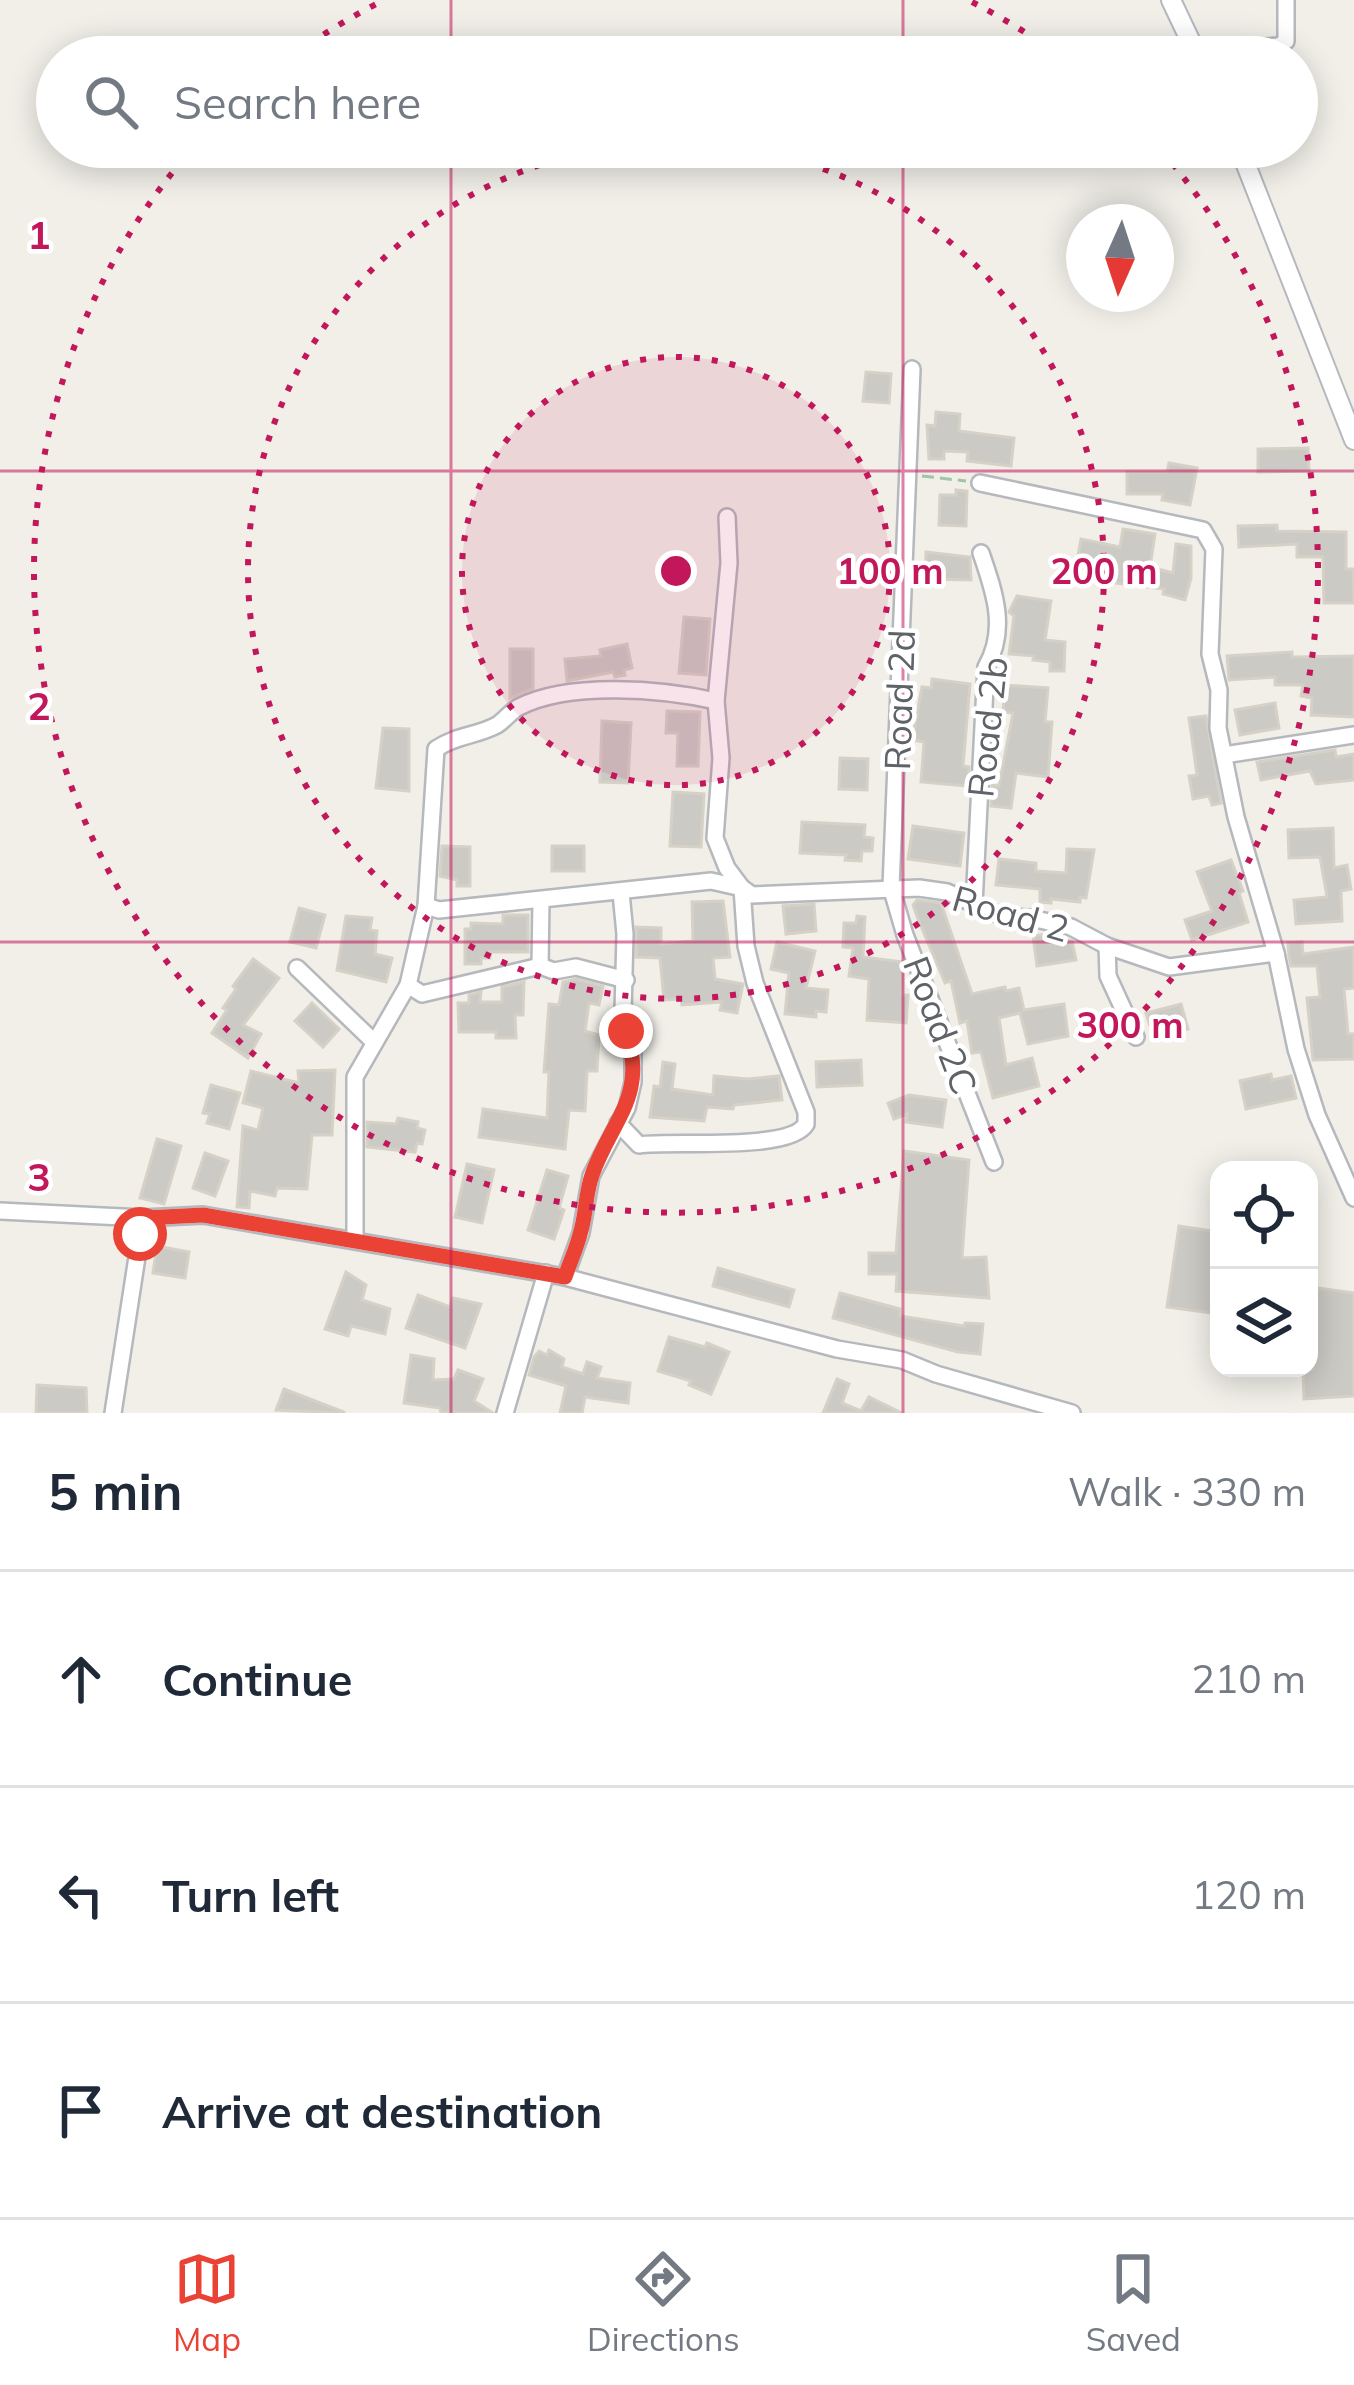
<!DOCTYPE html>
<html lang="en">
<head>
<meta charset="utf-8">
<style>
	:root { --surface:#fff; --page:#f2f2f3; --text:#1f2937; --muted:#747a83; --line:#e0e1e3; --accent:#ea4335 }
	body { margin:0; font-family:Mulish,sans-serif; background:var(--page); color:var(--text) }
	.controls { position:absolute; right:36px; bottom:36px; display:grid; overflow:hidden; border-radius:24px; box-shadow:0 6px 30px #0003 }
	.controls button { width:108px; height:108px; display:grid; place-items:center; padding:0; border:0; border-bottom:3px solid var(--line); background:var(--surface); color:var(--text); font:60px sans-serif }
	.compass { position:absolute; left:1066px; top:204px; width:108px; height:108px; border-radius:50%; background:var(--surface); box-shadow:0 6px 30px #0003; rotate:183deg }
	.stop { position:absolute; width:36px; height:36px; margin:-27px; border:9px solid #ea4335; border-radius:50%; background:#fff }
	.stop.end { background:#ea4335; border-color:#fff; box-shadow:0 3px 12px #0008 }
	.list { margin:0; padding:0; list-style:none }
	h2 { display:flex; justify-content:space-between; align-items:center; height:156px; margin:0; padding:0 48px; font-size:51px }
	h2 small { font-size:39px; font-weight:400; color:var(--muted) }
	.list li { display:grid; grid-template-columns:78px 1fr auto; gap:36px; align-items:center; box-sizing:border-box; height:216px; padding:0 48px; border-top:3px solid var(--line) }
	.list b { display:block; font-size:45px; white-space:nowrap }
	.list em { font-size:39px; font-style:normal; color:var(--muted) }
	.icon { flex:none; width:66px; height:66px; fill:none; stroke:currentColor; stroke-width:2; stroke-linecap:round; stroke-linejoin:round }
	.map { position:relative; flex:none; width:1354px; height:1413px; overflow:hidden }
	.search { position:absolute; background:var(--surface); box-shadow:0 6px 30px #0003; left:36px; right:36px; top:36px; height:132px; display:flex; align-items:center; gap:30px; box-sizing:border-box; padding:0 42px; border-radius:66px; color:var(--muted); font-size:45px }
	.sheet { height:804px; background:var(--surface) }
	nav { display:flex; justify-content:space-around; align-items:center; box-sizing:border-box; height:168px; border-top:3px solid var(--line); background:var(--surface); font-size:33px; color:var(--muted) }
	nav a { display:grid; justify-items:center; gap:6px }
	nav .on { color:var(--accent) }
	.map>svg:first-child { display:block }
</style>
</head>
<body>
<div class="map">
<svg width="1354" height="1413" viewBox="0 0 1354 1413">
	<rect width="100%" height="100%" fill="#f1efe8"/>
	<g fill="#cccac5" stroke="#d6d1c6" stroke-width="3">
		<polygon points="866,372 891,374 889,403 863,401"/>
		<polygon points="936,412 960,414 959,431 1014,438 1011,466 967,461 968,452 944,451 944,459 929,459 927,425 935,426"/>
		<polygon points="1308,448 1309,471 1258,472 1258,449"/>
		<polygon points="1169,463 1197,468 1190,505 1162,500 1163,494 1127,494 1127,472 1167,472"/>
		<polygon points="956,490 967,491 966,526 939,525 940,495 956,495"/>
		<polygon points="1277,525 1277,531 1346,532 1346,569 1353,569 1354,603 1324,603 1323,557 1297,557 1297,544 1239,547 1238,526"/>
		<polygon points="1123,529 1155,534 1150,567 1173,573 1176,544 1191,546 1191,578 1185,600 1163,594 1164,589 1115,583 1115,575 1076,567 1081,539 1120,547"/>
		<polygon points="926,552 970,557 971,580 925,579"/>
		<polygon points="1017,596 1051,601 1045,640 1065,642 1064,671 1050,671 1050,662 1033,660 1034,656 1009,654 1014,616 1009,612"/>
		<polygon points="684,617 710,619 706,675 679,673"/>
		<polygon points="627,644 632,668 624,670 625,675 615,677 613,672 567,681 565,659 601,656 600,650"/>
		<polygon points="510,649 533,649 533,689 510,698"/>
		<polygon points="1292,652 1292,657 1354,656 1354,717 1311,715 1312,698 1301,696 1303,685 1275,685 1275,677 1229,680 1227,656"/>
		<polygon points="932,679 970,684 963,766 969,767 968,786 921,782 924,742 912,740 922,687 931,688"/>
		<polygon points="1005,685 1048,688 1045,722 1052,722 1048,777 1016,773 1011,808 991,806 992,785 999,786 1013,713 1003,712"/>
		<polygon points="1275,703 1279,728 1240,735 1235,710"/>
		<polygon points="667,711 700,712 698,766 677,766 678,733 666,733"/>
		<polygon points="1206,716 1221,803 1212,805 1209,796 1193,799 1189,776 1197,775 1189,718"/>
		<polygon points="602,721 631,723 628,783 600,782"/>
		<polygon points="383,728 409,729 409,791 376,788"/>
		<polygon points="1335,750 1336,757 1354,754 1354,780 1316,784 1310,771 1261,780 1257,762"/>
		<polygon points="840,758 868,759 867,790 839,789"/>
		<polygon points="673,792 704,794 701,847 670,846"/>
		<polygon points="802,822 865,825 864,837 873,838 872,851 862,851 861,861 845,860 846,855 800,853"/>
		<polygon points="913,826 964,833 960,866 908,859"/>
		<polygon points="1333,828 1334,868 1347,865 1351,889 1341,891 1342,921 1296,924 1294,900 1327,897 1320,857 1289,858 1288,830"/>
		<polygon points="442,846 470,847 470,886 457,886 457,880 440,876"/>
		<rect x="552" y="846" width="32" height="25"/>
		<polygon points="1067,849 1094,850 1086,898 1080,897 1080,902 1051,899 1051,903 1040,902 1040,889 996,885 999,859 1036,863 1036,871 1066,873"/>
		<polygon points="1231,860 1243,891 1239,893 1248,922 1192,940 1185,920 1212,911 1197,872"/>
		<polygon points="917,900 941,903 972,994 1005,987 1006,991 1019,988 1024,1010 1064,1004 1068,1036 1028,1044 1020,1013 999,1018 1006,1065 1032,1058 1039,1086 993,1098 981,1052 972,1053 967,1021 960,1023 951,981 945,983 918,919 913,905"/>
		<polygon points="723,901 730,957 713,958 715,979 743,984 737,1013 720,1010 722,1002 682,1005 681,999 664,1000 660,958 636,957 636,927 661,928 661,944 693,941 692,902"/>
		<polygon points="814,904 816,931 786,934 783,906"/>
		<polygon points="299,908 325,915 316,948 290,942"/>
		<polygon points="503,915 528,915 528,952 490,952 490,958 481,958 481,964 465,964 465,929 471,929 471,923 503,924"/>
		<polygon points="346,916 372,918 370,930 377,931 375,954 392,958 386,982 337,970"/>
		<polygon points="857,916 865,917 863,957 903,962 902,995 908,995 906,1023 867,1020 869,979 849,976 853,948 843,947 844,923 856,923"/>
		<polygon points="1047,934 1072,941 1076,960 1037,966 1033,936"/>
		<polygon points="777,942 815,951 806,988 828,990 826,1012 816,1011 816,1017 785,1014 789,973 771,969"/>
		<polygon points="1302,942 1303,954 1354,947 1354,988 1344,989 1348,1034 1354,1034 1354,1059 1313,1060 1307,998 1320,997 1317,966 1291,966 1289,956 1288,943"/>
		<polygon points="253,959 279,978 243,1025 261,1034 248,1058 212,1033 227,1010 223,1008 236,989 233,986"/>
		<polygon points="576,979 603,986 599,1005 589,1003 585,1031 599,1035 597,1071 587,1071 585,1111 569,1110 565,1149 479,1137 483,1109 547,1118 549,1072 544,1072 549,1004 559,1005 563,982"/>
		<polygon points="524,982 523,1015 515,1015 516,1038 496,1038 496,1032 459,1032 458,1003 469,1003 469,995 481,992 480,1002 502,1002 502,987"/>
		<polygon points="312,1003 339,1029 323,1047 295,1021"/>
		<polygon points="1181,1004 1188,1029 1154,1039 1146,1013"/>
		<polygon points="861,1060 862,1085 817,1087 816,1062"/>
		<polygon points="663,1062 675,1064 672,1089 713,1095 714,1076 747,1079 779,1076 782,1100 734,1105 733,1109 707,1107 704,1121 650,1117 654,1086 660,1087"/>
		<polygon points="335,1070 332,1135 312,1135 307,1189 277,1188 275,1196 250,1191 249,1208 237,1207 243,1126 258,1130 263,1108 243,1103 251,1071 299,1083 298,1071"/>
		<polygon points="1271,1074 1272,1080 1291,1076 1296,1098 1246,1109 1240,1081"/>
		<polygon points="211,1085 240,1093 229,1129 207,1123 210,1114 203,1113"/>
		<polygon points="909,1095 946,1100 942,1127 906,1122 907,1114 894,1119 888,1103"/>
		<polygon points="398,1118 418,1122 417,1128 425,1130 422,1144 417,1143 415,1152 367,1147 367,1122 396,1124"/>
		<polygon points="157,1139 181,1146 164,1204 140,1198"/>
		<polygon points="904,1151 969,1160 962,1258 986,1257 989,1298 896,1291 897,1274 869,1274 869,1253 896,1253"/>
		<polygon points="205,1153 228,1161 215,1196 193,1188"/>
		<polygon points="467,1164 494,1170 482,1223 455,1217"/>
		<polygon points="547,1170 568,1176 559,1208 564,1210 554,1239 528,1230"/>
		<polygon points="1179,1226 1219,1232 1219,1314 1167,1307"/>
		<polygon points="157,1246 189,1252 185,1278 153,1273"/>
		<polygon points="718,1268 794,1290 789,1307 713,1286"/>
		<polygon points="346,1272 366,1285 362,1300 390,1309 385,1334 351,1326 348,1336 325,1329"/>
		<polygon points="1318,1288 1354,1293 1354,1396 1304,1399 1303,1368 1309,1368 1309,1323 1312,1323"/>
		<polygon points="840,1293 900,1309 900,1316 964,1326 965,1323 983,1324 980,1354 958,1352 833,1318"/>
		<polygon points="418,1295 450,1307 453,1298 481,1304 465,1348 406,1328"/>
		<polygon points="669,1337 705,1347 707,1343 729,1352 711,1394 689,1385 691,1381 658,1371"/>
		<polygon points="549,1350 564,1359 562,1367 583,1374 587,1362 601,1367 597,1378 630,1383 628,1403 585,1397 582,1413 560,1413 566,1386 529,1375 534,1357 539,1351 547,1355"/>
		<polygon points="411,1355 434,1359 433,1380 454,1379 458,1370 483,1379 474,1401 493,1413 441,1413 440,1408 404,1403"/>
		<polygon points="837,1379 849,1384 842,1403 861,1411 869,1397 902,1413 823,1413"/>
		<polygon points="37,1385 86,1388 87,1413 36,1413"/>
		<polygon points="284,1389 344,1412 344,1413 276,1410"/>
	</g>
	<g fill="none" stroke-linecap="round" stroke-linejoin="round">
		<defs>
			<g id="minor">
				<polyline points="1195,51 1279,46 1286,41 1286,0"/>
				<polyline points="912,369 891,887 905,935 994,1162"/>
				<polyline points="980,483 1203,530 1214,549 1210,654 1219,690 1218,728 1236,817 1276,953 1296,1049 1317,1115 1354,1198"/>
				<polyline points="1224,755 1354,735"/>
				<path d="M974,904l12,-237c22,-38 8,-76 -5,-114"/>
				<polyline points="426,906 439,910 711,881 742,888 752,895 919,888 947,892 1004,917 1031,918 1071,927 1107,946 1169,967 1276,953"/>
				<polyline points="1107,946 1108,976 1136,1037"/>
				<polyline points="540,966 541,900"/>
				<polyline points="297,968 374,1042"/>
				<path d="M408,985l18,-79 10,-157c20,-14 41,-13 61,-24 8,-5 14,-14 22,-18 51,-26 143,-18 197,-6l13,-138 -2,-46"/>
				<path d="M618,1123l21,22c33,-5 151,7 167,-21v-12l-51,-129 -9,-37 -4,-58 -15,-20 -12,-30 6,-80 -5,-57"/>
				<polyline points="0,1211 143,1218 203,1215 565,1277 837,1349 902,1360 936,1374 1072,1413"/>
				<polyline points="355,1238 355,1077 408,985 422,994 540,966 554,971 576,967 626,980"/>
				<polyline points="565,1277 581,1233 591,1176 627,1108 633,1082 633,1051 623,1012 625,934 621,893"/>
				<polyline points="113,1413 143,1218"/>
				<polyline points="505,1413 546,1273"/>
			</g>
			<g id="tertiary">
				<polyline points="1171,0 1198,57"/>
				<polyline points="1239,147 1354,440"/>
			</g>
		</defs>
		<use href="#minor" stroke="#b5b8bc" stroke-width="20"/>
		<use href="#tertiary" stroke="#b5b8bc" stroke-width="22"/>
		<polyline stroke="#9cc7a9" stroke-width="3" stroke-dasharray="12 6" stroke-linecap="butt" points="922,476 966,481"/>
		<use href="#minor" stroke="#fff" stroke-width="15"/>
		<use href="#tertiary" stroke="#fff" stroke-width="18"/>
	</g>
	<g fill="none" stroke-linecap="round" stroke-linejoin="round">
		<path stroke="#ea4335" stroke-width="15" d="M140,1234l3,-16 60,-3 362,62c5,-15 12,-30 16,-46 5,-18 5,-39 11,-56 20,-56 56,-79 34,-144"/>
	</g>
	<path fill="none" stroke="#c2185b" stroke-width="3" stroke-opacity="0.55" d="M451,0v57M903,0v57M451,147v1266M903,147v1266M0,471h1354M0,942h1354"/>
	<circle cx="676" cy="571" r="214" fill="#c2185b" fill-opacity=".12"/>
	<g fill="none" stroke="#c2185b" stroke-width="6" stroke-dasharray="6 12">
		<circle cx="676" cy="571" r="214"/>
		<path d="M736 147A428 428 0 1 1 616 147"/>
		<path d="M294 55A642 642 0 0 1 380 2M972 2A642 642 0 0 1 1058 55M1161 150A642 642 0 1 1 191 150"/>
	</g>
	<g text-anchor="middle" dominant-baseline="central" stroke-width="9" stroke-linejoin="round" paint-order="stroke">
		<g font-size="36" fill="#5f6368" stroke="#fff">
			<text transform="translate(899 700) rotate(-88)">Road 2d</text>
			<text transform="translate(987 727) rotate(-84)">Road 2b</text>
			<text transform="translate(1011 913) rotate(16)">Road 2</text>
			<text transform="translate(941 1025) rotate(69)">Road 2C</text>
		</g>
	</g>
	<g font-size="39" text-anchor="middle" font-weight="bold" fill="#c2185b" stroke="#fff" stroke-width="9" stroke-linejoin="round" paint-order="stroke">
		<text x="39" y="249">1</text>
		<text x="39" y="720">2</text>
		<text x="39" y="1191">3</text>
	</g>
	<circle cx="676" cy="571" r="18" fill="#c2185b" stroke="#fff" stroke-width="6"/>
	<g font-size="36" text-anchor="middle" font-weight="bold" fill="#c2185b" stroke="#fff" stroke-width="9" stroke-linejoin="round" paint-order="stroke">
		<text x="890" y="584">100 m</text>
		<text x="1104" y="584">200 m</text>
		<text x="1130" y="1038">300 m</text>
	</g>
</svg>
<div class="controls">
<button><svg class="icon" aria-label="locate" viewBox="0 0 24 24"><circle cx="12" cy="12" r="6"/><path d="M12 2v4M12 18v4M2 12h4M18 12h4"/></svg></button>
<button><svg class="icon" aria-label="layers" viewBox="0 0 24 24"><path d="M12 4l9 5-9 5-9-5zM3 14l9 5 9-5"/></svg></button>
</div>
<svg class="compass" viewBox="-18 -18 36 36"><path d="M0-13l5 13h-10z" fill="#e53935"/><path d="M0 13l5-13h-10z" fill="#747a83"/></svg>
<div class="stop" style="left:140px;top:1234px"></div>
<div class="stop end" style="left:626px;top:1031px"></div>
<div class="search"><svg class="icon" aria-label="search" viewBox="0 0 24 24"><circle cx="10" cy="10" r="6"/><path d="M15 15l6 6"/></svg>Search here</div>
</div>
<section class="sheet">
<h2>5 min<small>Walk · 330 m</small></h2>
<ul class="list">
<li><svg class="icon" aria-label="ahead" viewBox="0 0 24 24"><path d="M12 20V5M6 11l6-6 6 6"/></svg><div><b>Continue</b></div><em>210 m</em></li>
<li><svg class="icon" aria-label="left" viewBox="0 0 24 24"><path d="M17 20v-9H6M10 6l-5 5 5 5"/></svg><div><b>Turn left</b></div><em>120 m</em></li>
<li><svg class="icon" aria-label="arrive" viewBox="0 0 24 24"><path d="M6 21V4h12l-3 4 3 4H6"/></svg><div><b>Arrive at destination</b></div></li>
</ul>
</section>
<nav>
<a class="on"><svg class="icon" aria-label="map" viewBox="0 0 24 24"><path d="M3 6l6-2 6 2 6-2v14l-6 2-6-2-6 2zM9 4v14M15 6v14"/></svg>Map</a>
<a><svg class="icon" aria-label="directions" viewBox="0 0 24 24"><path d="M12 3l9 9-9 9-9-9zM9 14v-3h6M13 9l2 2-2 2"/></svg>Directions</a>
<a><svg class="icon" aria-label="saved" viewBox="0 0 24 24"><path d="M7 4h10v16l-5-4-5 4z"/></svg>Saved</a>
</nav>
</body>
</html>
